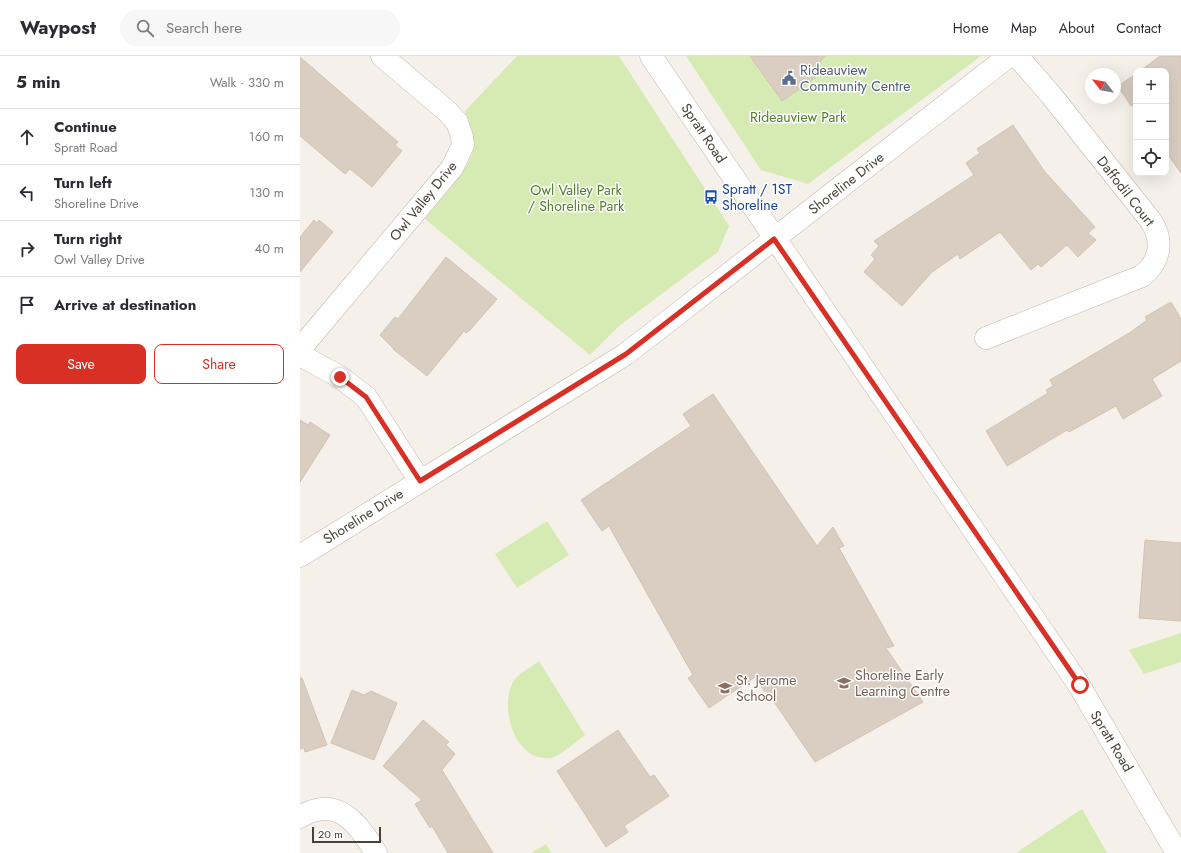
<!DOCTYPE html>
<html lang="en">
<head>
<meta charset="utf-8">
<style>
	:root { --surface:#fff; --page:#f7f7f7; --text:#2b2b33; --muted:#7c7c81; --line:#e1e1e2; --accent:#d93025 }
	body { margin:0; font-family:Jost,sans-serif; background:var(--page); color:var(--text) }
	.controls { position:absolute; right:12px; top:12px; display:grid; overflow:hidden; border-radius:8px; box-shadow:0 4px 16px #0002 }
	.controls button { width:36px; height:36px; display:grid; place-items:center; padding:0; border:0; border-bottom:1px solid var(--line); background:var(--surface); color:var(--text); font:20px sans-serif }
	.compass { position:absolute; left:785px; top:12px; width:36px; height:36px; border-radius:50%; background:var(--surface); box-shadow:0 4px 16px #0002; rotate:301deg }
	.scale { position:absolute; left:12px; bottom:10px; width:69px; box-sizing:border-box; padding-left:4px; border:2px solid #4a4138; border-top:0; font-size:11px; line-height:14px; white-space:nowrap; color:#4a4138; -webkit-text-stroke:3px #fff; paint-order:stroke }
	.stop { position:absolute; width:12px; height:12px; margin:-9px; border:3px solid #d93025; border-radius:50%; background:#fff }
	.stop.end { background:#d93025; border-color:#fff; box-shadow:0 1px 4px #0008 }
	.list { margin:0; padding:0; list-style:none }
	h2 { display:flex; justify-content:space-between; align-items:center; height:52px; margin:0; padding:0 16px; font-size:17px }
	h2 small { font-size:13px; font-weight:400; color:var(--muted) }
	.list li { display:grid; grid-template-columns:26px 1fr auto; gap:12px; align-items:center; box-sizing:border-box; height:56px; padding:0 16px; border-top:1px solid var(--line) }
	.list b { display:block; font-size:15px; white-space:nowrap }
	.list p { margin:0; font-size:13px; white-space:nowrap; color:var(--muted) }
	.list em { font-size:13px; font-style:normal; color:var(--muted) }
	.actions { display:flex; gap:8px; padding:12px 16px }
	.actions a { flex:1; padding:9px 0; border:1px solid var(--accent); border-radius:8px; text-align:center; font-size:14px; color:var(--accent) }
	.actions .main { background:var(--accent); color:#fff }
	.icon { flex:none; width:22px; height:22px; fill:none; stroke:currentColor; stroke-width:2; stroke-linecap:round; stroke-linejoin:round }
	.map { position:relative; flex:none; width:881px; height:797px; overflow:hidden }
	header { display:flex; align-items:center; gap:24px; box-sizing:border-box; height:56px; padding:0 20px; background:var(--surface); border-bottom:1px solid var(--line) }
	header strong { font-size:19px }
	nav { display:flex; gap:22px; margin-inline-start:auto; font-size:14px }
	.search { width:280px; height:36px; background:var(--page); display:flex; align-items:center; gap:10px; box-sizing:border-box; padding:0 14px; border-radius:22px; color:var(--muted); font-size:15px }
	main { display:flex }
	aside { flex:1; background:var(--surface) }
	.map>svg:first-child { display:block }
</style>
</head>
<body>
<header>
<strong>Waypost</strong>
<div class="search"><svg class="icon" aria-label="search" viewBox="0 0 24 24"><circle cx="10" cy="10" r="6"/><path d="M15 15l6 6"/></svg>Search here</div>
<nav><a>Home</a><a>Map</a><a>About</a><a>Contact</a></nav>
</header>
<main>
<aside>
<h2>5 min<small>Walk · 330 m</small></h2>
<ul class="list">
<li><svg class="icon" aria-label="ahead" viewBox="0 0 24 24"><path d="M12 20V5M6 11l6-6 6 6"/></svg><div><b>Continue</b><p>Spratt Road</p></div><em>160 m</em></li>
<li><svg class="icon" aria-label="left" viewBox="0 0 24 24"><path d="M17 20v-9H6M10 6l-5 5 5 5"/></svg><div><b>Turn left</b><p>Shoreline Drive</p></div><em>130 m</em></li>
<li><svg class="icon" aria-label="right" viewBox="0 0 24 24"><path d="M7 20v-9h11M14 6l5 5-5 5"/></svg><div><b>Turn right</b><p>Owl Valley Drive</p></div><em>40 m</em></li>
<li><svg class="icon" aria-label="arrive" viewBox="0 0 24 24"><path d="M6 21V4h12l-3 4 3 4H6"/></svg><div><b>Arrive at destination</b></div></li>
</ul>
<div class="actions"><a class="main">Save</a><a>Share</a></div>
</aside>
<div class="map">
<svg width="881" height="797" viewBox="0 0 881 797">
	<rect width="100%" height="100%" fill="#f5f1ea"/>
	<g fill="#d6eab3">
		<path d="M217,0h102l110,170 -11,26 -99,74 -29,29 -165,-136c11,-14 48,-55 49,-72 1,-12 -5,-25 -9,-36z"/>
		<polygon points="386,0 681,0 508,128 461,114"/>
		<polygon points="247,465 269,499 217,532 195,498"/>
		<polygon points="881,577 881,606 844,618 829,594"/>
		<path d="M239,605l46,74c-8,6 -24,20 -33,23 -3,1 -7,0 -9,0 -30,-3 -43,-52 -30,-76 4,-8 19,-15 26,-21z"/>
		<polygon points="782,753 807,797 716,797"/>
		<polygon points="246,788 251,797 231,797"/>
	</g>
	<g fill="#dacec2" stroke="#d2c3b2">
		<polygon points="450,0 525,0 514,12 519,19 482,45"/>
		<polygon points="860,0 881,0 881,117 866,96 866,15 840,15"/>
		<polygon points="0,1 98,86 95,89 102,95 72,131 50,113 45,118 0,80"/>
		<polygon points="836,18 836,54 833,49 831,50 818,30"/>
		<polygon points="713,69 745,116 795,171 788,177 796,184 778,201 767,189 741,211 738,208 731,214 700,176 660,203 658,198 632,216 602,250 564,216 575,203 571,199 579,190 574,185 674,119 666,107 680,97 677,93"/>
		<polygon points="14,164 17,167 19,164 33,176 0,216 0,181"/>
		<polygon points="146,201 197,243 170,274 166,277 164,275 127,320 93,293 93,292 80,279 95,261 98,263"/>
		<polygon points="871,246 881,263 881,305 852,323 862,340 823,363 816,350 769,376 767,374 707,410 686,375 748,337 746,334 753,330 750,324 831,276 847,264 845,261"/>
		<polygon points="413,338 517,490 533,471 544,490 539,492 594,590 586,592 623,646 515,706 466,634 465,636 455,621 409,652 388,622 393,619 309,470 302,475 281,444 391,370 383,358"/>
		<polygon points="0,364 8,369 10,366 30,379 0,426"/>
		<polygon points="845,484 881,487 881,565 839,562"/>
		<polygon points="0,622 2,622 27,689 5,696 4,692 0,693"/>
		<polygon points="52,634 64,639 71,635 97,647 74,704 31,687"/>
		<polygon points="123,664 149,686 146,689 155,698 142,714 193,797 148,797 132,770 130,772 115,748 122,744 83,710"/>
		<polygon points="318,674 350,721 354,719 369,740 324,770 328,776 306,791 257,715"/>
	</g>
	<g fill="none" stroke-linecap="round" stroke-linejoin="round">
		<defs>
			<g id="minor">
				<polyline points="351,0 779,629 877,797"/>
				<path d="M686,282l156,-62c18,-14 22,-35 9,-55l-100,-126 -34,-39"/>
				<polyline points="0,293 152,112 163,89 162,81 157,66 147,55 82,0"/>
				<polyline points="0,299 40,321 66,341 120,425"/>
				<polyline points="0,500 326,298 709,0"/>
				<path d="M0,761c37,-23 59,7 76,36"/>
			</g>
		</defs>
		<use href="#minor" stroke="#c1b8ac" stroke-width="23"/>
		<use href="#minor" stroke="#fff" stroke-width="22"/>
	</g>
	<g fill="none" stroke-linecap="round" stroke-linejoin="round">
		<polyline stroke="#d93025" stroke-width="5" points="40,321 66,341 120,425 326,298 474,183 780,629"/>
	</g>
	<defs>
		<symbol id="civic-bare" viewBox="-9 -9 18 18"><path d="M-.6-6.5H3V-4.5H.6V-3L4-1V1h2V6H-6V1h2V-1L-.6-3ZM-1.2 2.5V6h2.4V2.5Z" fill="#5c6f8a" stroke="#fff" stroke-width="2.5" paint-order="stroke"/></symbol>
		<symbol id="bus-bare" viewBox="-9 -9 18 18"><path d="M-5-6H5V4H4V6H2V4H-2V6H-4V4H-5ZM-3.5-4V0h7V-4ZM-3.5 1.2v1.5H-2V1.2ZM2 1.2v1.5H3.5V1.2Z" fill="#1a4fb4" stroke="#fff" stroke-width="2.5" paint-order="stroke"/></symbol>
		<symbol id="school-bare" viewBox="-9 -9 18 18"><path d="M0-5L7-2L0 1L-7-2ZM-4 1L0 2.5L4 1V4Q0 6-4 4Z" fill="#8d6e63" stroke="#fff" stroke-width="2.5" paint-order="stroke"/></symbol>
	</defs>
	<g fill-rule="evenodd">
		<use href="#civic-bare" x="479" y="12" width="20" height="20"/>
		<use href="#bus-bare" x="401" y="131" width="20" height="20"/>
		<use href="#school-bare" x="534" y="617" width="20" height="20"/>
		<use href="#school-bare" x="415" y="622" width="20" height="20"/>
	</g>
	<g text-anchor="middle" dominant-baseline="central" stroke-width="3" stroke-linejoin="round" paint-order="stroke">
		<g font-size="14" fill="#4e5e75" stroke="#fff" text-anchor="start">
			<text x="500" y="14">Rideauview<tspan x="500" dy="16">Community Centre</tspan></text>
		</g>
		<g font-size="14" fill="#517e29" stroke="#fff">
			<text x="498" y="61">Rideauview Park</text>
			<text x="276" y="134">Owl Valley Park<tspan x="276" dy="16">/ Shoreline Park</tspan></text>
		</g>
		<g font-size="14" fill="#4a4138" stroke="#fff">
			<text transform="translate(404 77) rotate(56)">Spratt Road</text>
			<text transform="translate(546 127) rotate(-38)">Shoreline Drive</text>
			<text transform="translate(826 135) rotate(52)">Daffodil Court</text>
			<text transform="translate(123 145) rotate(-51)">Owl Valley Drive</text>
			<text transform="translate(63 460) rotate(-32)">Shoreline Drive</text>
			<text transform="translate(812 685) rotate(59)">Spratt Road</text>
		</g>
		<g font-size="14" fill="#164399" stroke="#fff" text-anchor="start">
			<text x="422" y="133">Spratt / 1ST<tspan x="422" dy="16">Shoreline</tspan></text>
		</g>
		<g font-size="14" fill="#785e54" stroke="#fff" text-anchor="start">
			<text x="555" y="619">Shoreline Early<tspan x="555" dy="16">Learning Centre</tspan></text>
			<text x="436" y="624">St. Jerome<tspan x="436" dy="16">School</tspan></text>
		</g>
	</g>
</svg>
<div class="controls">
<button>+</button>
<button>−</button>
<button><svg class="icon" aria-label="locate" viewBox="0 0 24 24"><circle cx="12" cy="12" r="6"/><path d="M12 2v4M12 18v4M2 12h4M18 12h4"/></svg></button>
</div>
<svg class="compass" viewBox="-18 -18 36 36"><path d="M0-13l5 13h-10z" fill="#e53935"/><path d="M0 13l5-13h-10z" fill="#7c7c81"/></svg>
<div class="scale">20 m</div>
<div class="stop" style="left:780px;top:629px"></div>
<div class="stop end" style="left:40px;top:321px"></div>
</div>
</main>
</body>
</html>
